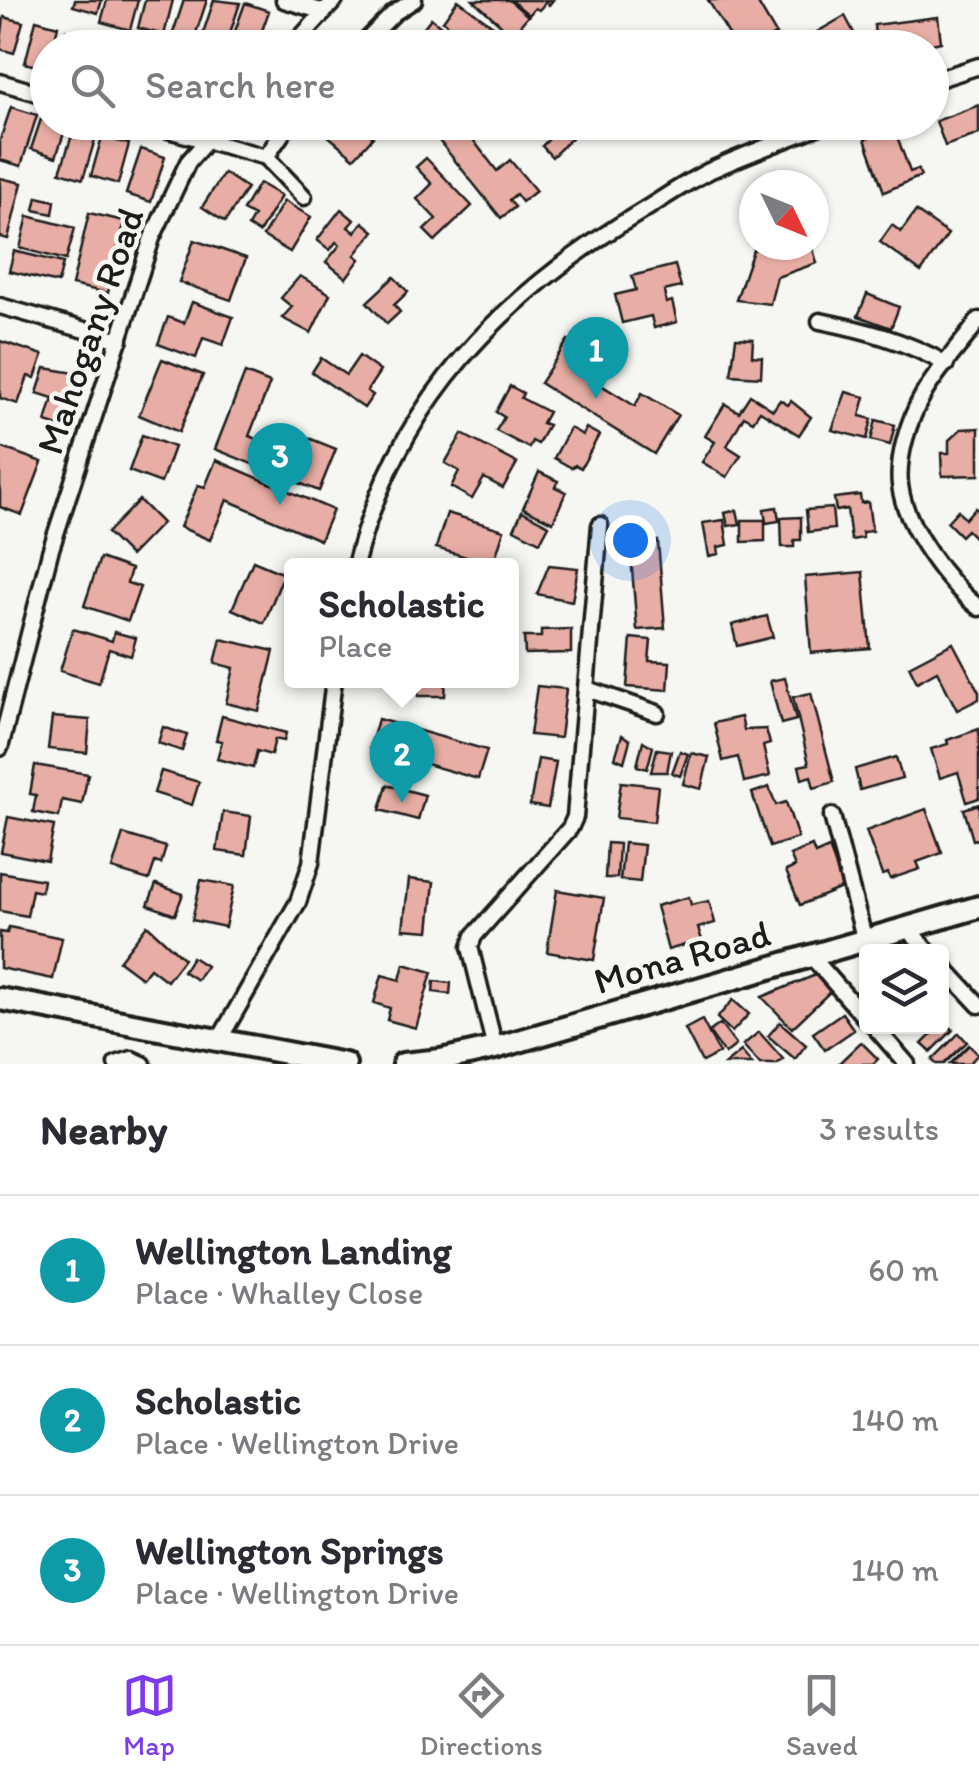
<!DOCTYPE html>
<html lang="en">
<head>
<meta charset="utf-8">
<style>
	:root { --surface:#fff; --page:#f7f7f7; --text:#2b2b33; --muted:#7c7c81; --line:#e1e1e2; --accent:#7c3aed }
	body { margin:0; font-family:Itim,sans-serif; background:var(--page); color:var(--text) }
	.controls { position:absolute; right:30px; bottom:30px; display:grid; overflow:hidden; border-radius:10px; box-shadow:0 2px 8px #0004 }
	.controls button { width:90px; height:90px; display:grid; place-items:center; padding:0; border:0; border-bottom:2px solid var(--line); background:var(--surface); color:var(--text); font:50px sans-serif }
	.compass { position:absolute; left:739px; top:170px; width:90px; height:90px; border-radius:50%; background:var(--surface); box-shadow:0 2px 8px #0004; rotate:133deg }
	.you { position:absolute; left:630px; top:540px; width:35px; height:35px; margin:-25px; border:8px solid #fff; border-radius:50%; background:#1a73e8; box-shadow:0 0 0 15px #1a73e833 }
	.badge { display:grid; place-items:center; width:65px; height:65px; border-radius:50%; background:var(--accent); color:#fff; font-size:32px; font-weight:700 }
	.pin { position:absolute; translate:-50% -82px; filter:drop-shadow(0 2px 5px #0008) }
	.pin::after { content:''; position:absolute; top:52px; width:35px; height:30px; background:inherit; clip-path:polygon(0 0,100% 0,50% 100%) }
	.popup { position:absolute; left:284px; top:558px; width:235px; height:130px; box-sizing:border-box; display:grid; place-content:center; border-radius:10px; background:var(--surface); filter:drop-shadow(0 2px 8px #0005); font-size:32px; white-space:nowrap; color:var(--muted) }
	.popup b { font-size:38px; color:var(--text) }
	.popup::after { content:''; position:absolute; left:50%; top:100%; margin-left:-20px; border:20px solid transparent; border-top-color:var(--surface) }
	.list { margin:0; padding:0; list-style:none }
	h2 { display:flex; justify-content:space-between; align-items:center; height:130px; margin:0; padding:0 40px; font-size:42px }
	h2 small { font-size:32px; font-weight:400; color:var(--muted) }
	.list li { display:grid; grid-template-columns:65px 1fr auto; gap:30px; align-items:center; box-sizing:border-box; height:150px; padding:0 40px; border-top:2px solid var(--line) }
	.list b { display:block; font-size:38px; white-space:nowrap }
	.list p { margin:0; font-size:32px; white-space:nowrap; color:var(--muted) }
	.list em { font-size:32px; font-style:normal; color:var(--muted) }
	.icon { flex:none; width:55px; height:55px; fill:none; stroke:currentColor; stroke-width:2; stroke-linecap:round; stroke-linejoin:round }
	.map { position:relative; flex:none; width:979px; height:1064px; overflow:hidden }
	.search { position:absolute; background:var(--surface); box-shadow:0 2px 8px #0004; left:30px; right:30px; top:30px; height:110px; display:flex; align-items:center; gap:25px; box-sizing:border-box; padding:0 35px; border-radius:55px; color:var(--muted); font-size:38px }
	.sheet { height:580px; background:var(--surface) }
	nav { display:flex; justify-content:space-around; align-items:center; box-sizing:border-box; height:140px; border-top:2px solid var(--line); background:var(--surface); font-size:28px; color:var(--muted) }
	nav a { display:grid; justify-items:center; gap:5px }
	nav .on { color:var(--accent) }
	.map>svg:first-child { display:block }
</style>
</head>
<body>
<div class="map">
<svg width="979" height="1064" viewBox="0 0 979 1064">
	<rect width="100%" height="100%" fill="#f6f6f2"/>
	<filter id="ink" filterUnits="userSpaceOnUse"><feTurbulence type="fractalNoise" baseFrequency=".01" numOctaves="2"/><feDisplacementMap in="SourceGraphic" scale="20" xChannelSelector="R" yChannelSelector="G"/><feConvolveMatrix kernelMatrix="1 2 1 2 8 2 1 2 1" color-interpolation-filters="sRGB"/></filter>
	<g filter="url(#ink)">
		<g fill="#e8aea5" stroke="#1c1c1c" stroke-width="2.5">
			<polygon points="75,0 102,0 98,13 73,6"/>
			<polygon points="107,0 138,0 130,30 101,22"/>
			<polygon points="145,0 173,0 164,35 138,28"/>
			<polygon points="184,0 207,0 191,48 170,42"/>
			<polygon points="214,0 240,3 225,48 198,48"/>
			<polygon points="458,0 497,29 484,48 478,48 443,21"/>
			<polygon points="473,0 509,0 528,16 512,35"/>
			<polygon points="511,0 553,0 549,5 546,2 539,10 535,8 529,15"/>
			<polygon points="708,0 756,0 776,34 754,48 737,48"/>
			<polygon points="245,3 269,11 258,42 249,38 245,48 229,48"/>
			<polygon points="845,16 862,48 818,48 823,44 817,32"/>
			<polygon points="4,17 23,22 14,53 0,49"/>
			<polygon points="938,17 941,42 913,48 876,48 874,25"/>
			<polygon points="431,18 468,48 421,48 413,41"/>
			<polygon points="36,20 58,26 53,48 48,48 47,69 25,63"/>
			<polygon points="66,30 91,37 88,48 60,48"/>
			<polygon points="99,34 124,40 122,48 95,48"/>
			<polygon points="979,105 979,134 945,146 936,121"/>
			<polygon points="11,107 37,115 21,166 0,160 0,140"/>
			<polygon points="41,119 66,127 56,157 31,149"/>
			<polygon points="322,122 357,122 373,137 354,158 318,127"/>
			<polygon points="424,122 479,122 482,126 470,136 497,171 510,160 536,191 522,202 516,194 509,200 515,207 501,218"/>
			<polygon points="535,122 571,122 568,125 576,134 552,157 542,146 550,138"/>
			<polygon points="894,128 910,172 918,169 921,176 884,192 865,139"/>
			<polygon points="74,129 96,136 83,179 60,172"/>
			<polygon points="102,137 129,144 118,184 91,176"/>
			<polygon points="141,149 165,157 151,202 126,194"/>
			<polygon points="426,158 472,206 435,241 424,230 436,219 417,199 432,184 416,167"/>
			<polygon points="224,173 247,188 225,222 202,207"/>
			<polygon points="0,178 22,183 8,239 0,237"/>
			<polygon points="259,183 281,196 259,233 248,226 254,216 243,210"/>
			<polygon points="37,197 55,201 53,214 34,210"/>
			<polygon points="284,201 311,217 290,252 263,236"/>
			<polygon points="341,209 354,220 348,227 355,232 363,222 374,231 355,255 360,259 346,278 326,262 340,245 336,242 330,250 317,240"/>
			<polygon points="916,211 948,234 921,272 880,242 892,225 901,232"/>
			<polygon points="89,213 124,221 108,293 72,285"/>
			<polygon points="28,216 75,228 66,260 20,248"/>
			<polygon points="194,240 246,258 231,300 179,282"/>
			<polygon points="766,245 812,245 817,263 777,277 770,304 736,300 753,250"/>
			<polygon points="14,251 63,263 58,283 9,271"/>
			<polygon points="675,265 681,287 664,291 666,303 672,301 677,322 654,328 651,316 622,323 615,295 636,290 632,276"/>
			<polygon points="300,276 330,294 311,333 282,318 292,307 281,298"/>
			<polygon points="394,277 408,292 394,305 400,312 387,324 367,302"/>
			<polygon points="867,294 899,307 891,328 858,316"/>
			<polygon points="192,302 233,317 223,345 203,338 196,358 158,344 168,317 184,323"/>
			<polygon points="736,338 753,339 752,356 762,357 761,377 731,375"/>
			<polygon points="568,340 609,365 598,383 635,406 642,393 678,415 654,454 540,383"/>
			<polygon points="0,341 43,355 35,378 28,376 18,404 0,398"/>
			<polygon points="359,356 380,371 367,391 373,395 364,408 312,372 321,358 346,375"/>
			<polygon points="162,359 203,375 179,432 139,415"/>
			<polygon points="45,368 81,374 65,428 46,422 53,398 37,393"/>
			<polygon points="245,373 270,383 249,436 291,453 299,434 336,449 319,491 215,449"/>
			<polygon points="510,386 523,393 521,398 548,412 542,423 548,425 538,444 532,441 529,448 496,431 504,417 496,412"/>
			<polygon points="846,392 865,397 860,416 872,419 867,439 832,430"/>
			<polygon points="750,395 773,410 780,400 788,405 791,401 811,417 799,435 760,411 753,421 744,416 727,446 741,455 727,477 702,462 715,442 705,436 725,404 739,412"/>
			<polygon points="876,420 895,425 890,445 871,440"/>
			<polygon points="570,428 583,435 586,428 599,435 581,468 575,465 572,468 554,458"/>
			<polygon points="979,428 979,475 942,476 941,453 949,453 949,440 961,429"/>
			<polygon points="462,434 517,463 503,488 484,478 472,499 451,487 459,471 445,463"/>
			<polygon points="142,435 174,447 161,483 129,471"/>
			<polygon points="0,447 42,462 22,515 0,507"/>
			<polygon points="216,460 333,510 320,540 227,500 210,540 180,527 198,485 205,487"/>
			<polygon points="539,472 558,481 555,487 566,492 553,522 523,508"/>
			<polygon points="860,495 861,503 868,502 872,531 862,532 863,538 851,540 847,509 836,511 834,498"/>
			<polygon points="139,500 162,523 130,556 107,533"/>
			<polygon points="777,507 779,521 766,523 764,509"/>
			<polygon points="832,508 834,529 808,532 806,510"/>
			<polygon points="975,508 979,512 979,547 975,543 977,540 967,530 961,536 947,522 958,510 965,519"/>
			<polygon points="737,510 740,524 728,526 725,513"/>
			<polygon points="522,511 549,525 540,542 514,529"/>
			<polygon points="447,513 504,530 493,565 436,548"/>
			<polygon points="801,517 801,540 794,540 794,547 782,547 781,518"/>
			<polygon points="724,520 728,545 718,547 719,554 709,556 703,523"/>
			<polygon points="742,520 765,520 765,541 742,542"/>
			<polygon points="658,541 665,628 637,630 630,544"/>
			<polygon points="100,558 131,569 127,583 140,587 128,621 84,606"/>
			<polygon points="253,561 284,574 264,623 232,609"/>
			<polygon points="549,565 578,568 572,601 537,594"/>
			<polygon points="863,572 870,648 811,653 805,577"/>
			<polygon points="767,616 773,637 737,646 732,625"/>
			<polygon points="73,629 112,641 114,632 136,638 131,656 109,649 99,683 60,671"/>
			<polygon points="571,629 571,653 525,654 524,637 541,637 541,630"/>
			<polygon points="631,638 651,640 649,661 670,662 668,690 627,687"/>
			<polygon points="221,639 274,651 259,711 226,703 234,668 215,663"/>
			<polygon points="953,643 979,692 979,699 957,710 937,671 917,682 909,666"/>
			<polygon points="785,678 796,720 781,724 770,681"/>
			<polygon points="419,680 446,680 445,696 418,696"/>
			<polygon points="537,686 566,689 560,738 530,735"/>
			<polygon points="811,693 834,782 814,788 811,776 802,779 799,766 809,764 793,697"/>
			<polygon points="222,716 286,733 284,741 275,739 271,755 257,751 253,768 217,759 222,741 216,740"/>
			<polygon points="52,717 90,720 87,753 48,749"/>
			<polygon points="741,717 744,730 766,729 770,744 763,746 770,776 744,782 738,757 723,761 714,723"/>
			<polygon points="378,719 487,750 478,779 370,748"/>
			<polygon points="163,727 187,735 182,751 158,743"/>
			<polygon points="979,729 979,798 967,802 958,772 940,778 931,749 948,744 947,740"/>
			<polygon points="622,735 630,740 624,762 615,758"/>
			<polygon points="643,741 653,747 647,769 637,766"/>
			<polygon points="657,749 671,751 667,772 651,772"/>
			<polygon points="680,751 688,754 680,776 672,773"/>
			<polygon points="691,753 709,757 701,789 683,784"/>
			<polygon points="896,757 902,778 860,790 855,769"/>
			<polygon points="538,759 556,762 548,808 530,805"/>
			<polygon points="35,765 88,774 82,804 62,800 59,817 33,812 36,795 30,794"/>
			<polygon points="161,771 199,782 192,805 154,793"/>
			<polygon points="621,782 658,786 654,822 616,818"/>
			<polygon points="387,785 425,795 418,820 380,810"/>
			<polygon points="769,787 776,805 786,802 798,838 770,847 752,793"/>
			<polygon points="979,804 979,845 977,839 973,840 964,809"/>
			<polygon points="926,809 942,853 917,862 920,869 890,879 888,873 882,875 866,831"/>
			<polygon points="223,812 251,816 246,855 217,851"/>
			<polygon points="8,817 54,826 47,861 1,852"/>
			<polygon points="123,834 166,847 161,864 155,862 149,880 112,869"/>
			<polygon points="607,843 619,844 617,878 605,878"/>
			<polygon points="624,843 644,845 640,882 620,880"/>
			<polygon points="812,846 815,854 829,848 844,887 800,905 786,871 795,867 790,855"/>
			<polygon points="0,872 43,880 41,892 32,890 27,916 0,911"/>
			<polygon points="409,879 434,882 429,931 403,929"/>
			<polygon points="201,880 234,886 225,927 192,920"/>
			<polygon points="156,884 183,894 175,915 148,905"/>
			<polygon points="557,890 604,898 594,960 547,952"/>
			<polygon points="689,897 691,905 709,901 715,923 698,928 702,940 668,950 656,906"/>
			<polygon points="147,925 184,959 167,981 150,968 142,978 119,961"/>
			<polygon points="9,927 62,938 53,979 0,968 0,932 7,933"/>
			<polygon points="192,957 206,966 197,980 183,971"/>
			<polygon points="404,964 432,972 416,1028 387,1020 390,1008 374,1003 382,975 400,980"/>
			<polygon points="818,974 833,989 792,1028 762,997"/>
			<polygon points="434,981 451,983 450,994 433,992"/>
			<polygon points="733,1000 749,1014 732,1032 717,1018"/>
			<polygon points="842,1013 854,1030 825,1050 813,1033"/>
			<polygon points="702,1020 719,1053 702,1062 685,1029"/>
			<polygon points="945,1021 953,1030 931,1052 922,1044"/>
			<polygon points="780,1022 806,1045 795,1059 768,1036"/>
			<polygon points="720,1024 736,1045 725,1054 709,1032"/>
			<polygon points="759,1032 783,1059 777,1064 760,1064 743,1045"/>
			<polygon points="959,1033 967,1042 944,1064 936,1064 932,1060"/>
			<polygon points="861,1042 878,1059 873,1064 838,1064"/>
			<polygon points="969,1045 978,1054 969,1064 950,1064"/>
			<polygon points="741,1051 752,1064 725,1064"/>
		</g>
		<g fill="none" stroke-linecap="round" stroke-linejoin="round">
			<defs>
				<g id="street">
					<polyline points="284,0 324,12"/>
					<polyline points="291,48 335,0"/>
					<polyline points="359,48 394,13 414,0"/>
					<polyline points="932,81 979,66"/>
					<polyline points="0,82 48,96"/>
					<polyline points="139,122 266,157 304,197"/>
					<polyline points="266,157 290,122"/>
					<polyline points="0,306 120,340"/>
					<path d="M979,320c-18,25 -41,49 -56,75 -14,24 -26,62 -23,90 5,42 47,98 79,123"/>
					<path d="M820,321c45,9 86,20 126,43"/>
					<path d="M355,566c41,-164 148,-272 289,-356 21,-13 43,-28 65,-39 39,-18 80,-32 120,-49"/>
					<polyline points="587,689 657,713"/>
					<polyline points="0,748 50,552 152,238 188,162 223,122"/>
					<polyline points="832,816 865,941"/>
					<polyline points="907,928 929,952"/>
					<polyline points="811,956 866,1019"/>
					<polyline points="942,965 979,1005"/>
					<polyline points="874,1026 907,1064"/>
					<polyline points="218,1042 298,902 311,863 334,680"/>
					<polyline points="495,1048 470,947 474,936 570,828 575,817 600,525"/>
					<polyline points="116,1064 132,1059 143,1064"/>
				</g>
				<g id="secondary">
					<polyline points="0,999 345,1064"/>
					<polyline points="403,1064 441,1060 495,1048 979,907"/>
				</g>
			</defs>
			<use href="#street" stroke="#1c1c1c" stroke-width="21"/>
			<use href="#secondary" stroke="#1c1c1c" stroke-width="28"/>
			<use href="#street" stroke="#f6f6f2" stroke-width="14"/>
			<use href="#secondary" stroke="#f6f6f2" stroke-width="20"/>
		</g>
	</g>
	<g text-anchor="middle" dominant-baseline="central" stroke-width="9" stroke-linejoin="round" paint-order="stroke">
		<g font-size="38" fill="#1c1c1c" stroke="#f6f6f2">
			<text transform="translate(90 331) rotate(-71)">Mahogany Road</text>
			<text transform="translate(682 957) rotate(-16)">Mona Road</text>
		</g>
	</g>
</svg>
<div class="controls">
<button><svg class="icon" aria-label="layers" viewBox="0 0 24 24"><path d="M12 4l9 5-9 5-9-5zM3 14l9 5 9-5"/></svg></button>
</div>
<svg class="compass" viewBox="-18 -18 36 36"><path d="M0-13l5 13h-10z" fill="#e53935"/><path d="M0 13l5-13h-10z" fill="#7c7c81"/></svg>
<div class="you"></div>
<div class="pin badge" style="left:596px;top:399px;background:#0f9aa8">1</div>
<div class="pin badge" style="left:402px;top:803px;background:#0f9aa8">2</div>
<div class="popup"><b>Scholastic</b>Place</div>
<div class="pin badge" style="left:280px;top:505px;background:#0f9aa8">3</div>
<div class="search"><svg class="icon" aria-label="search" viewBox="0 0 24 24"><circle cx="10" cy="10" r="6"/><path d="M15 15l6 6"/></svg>Search here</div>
</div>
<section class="sheet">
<h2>Nearby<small>3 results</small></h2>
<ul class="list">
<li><span class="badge" style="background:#0f9aa8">1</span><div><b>Wellington Landing</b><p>Place · Whalley Close</p></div><em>60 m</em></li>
<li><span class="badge" style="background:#0f9aa8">2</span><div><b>Scholastic</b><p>Place · Wellington Drive</p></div><em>140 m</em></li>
<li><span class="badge" style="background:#0f9aa8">3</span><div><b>Wellington Springs</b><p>Place · Wellington Drive</p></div><em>140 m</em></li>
</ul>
</section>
<nav>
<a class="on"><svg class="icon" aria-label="map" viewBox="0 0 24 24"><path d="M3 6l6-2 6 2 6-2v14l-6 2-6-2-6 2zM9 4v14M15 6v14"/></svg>Map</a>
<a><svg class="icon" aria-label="directions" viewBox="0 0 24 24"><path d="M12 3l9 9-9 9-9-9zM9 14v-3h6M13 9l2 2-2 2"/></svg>Directions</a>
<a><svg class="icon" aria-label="saved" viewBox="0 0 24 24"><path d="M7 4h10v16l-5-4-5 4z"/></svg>Saved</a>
</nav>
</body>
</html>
